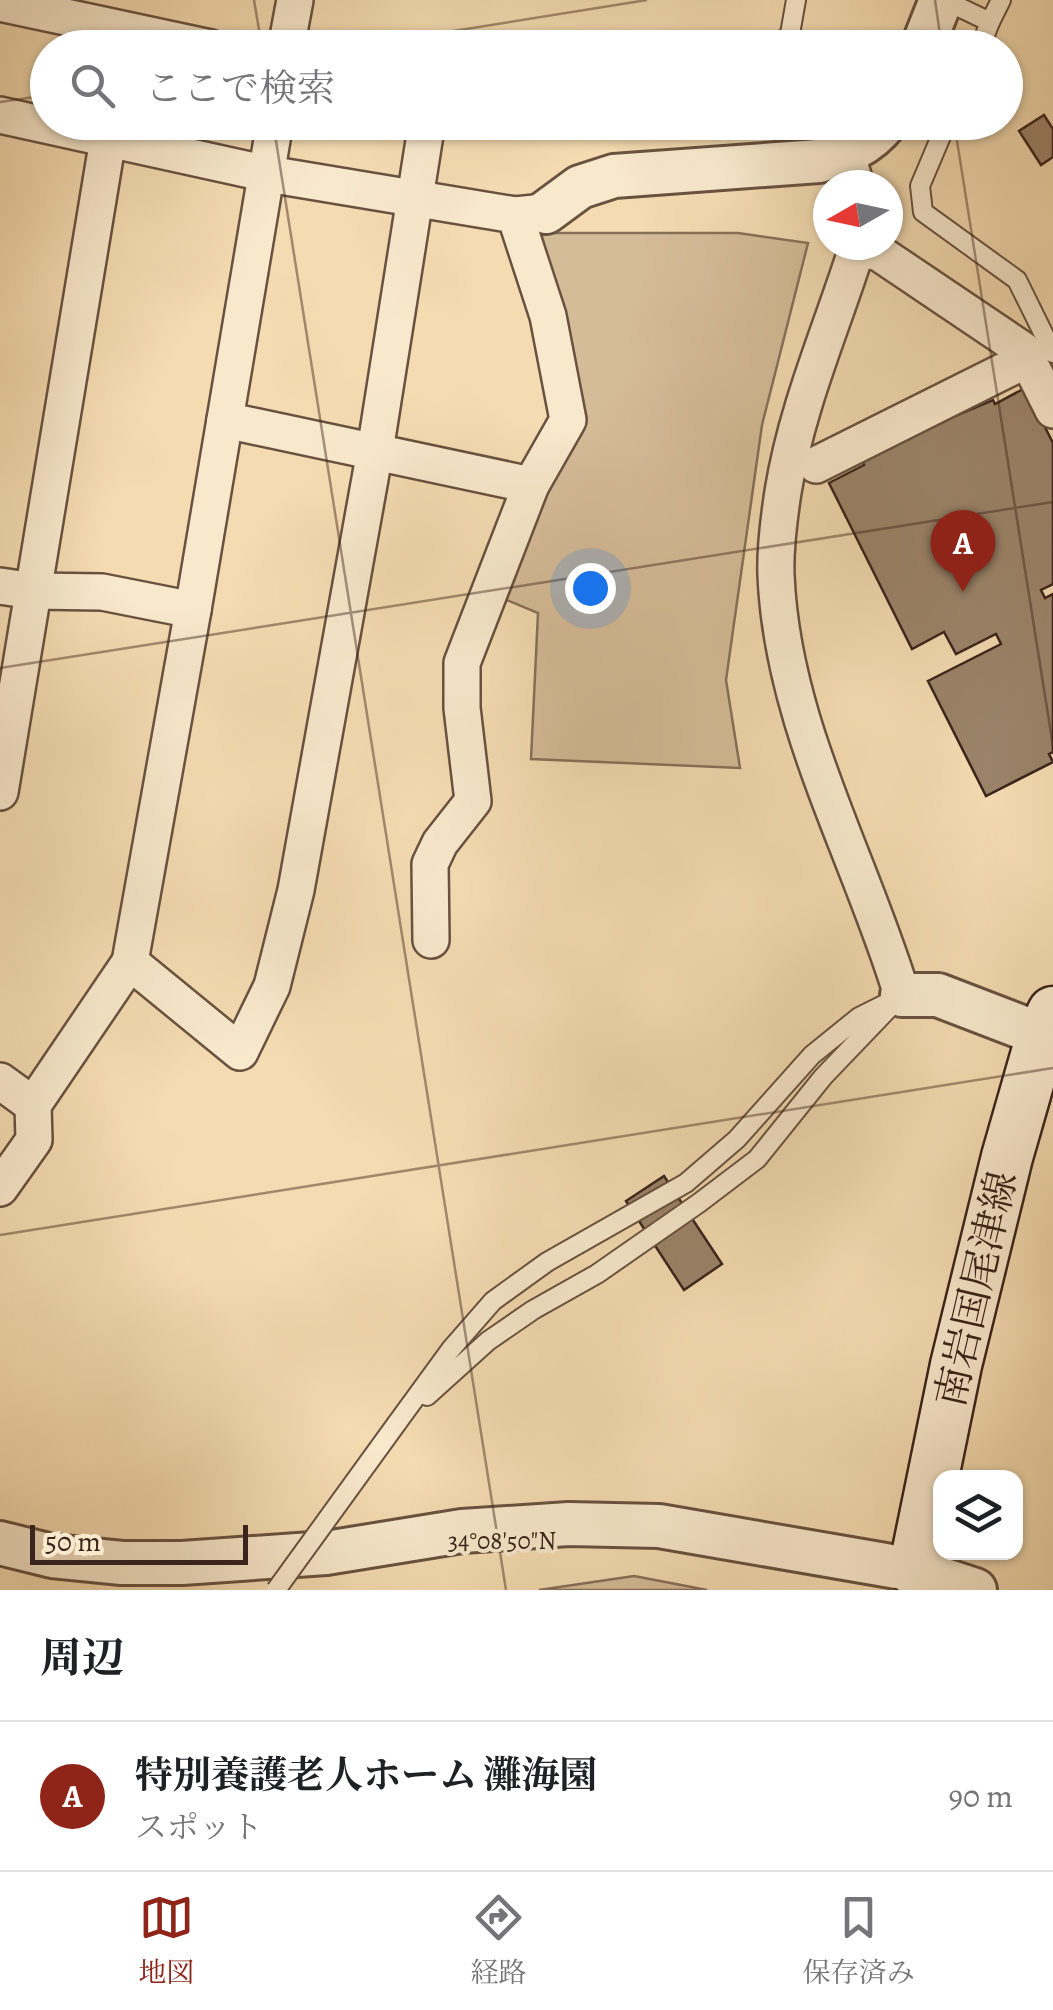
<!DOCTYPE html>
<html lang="ja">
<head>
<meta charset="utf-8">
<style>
	:root { --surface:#fff; --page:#f2f2f2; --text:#202124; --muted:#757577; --line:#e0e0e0; --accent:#8f2418 }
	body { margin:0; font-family:Alegreya,"Noto Serif JP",serif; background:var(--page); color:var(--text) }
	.controls { position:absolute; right:30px; bottom:30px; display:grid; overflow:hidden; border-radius:20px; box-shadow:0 2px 8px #0004 }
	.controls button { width:90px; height:90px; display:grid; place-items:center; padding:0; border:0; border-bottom:2px solid var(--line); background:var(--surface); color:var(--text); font:50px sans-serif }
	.compass { position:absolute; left:813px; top:170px; width:90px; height:90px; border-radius:50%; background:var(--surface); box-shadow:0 2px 8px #0004; rotate:261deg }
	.scale { position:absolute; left:30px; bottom:25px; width:218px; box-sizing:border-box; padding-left:10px; border:5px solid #3b241b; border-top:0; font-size:28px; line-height:35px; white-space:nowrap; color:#3b241b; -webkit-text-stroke:8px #f8e8cc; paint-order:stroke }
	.you { position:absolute; left:590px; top:588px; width:35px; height:35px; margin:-25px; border:8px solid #fff; border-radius:50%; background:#1a73e8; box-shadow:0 0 0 15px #1a73e833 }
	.badge { display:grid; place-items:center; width:65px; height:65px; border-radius:50%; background:var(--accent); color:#fff; font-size:32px; font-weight:700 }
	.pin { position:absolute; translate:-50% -82px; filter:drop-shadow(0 2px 5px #0008) }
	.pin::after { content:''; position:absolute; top:52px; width:35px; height:30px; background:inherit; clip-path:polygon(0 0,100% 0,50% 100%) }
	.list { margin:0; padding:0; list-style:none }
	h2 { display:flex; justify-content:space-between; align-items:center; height:130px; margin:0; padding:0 40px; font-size:42px }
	h2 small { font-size:32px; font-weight:400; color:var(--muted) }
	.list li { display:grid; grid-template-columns:65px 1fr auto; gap:30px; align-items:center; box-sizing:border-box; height:150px; padding:0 40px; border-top:2px solid var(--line) }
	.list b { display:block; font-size:38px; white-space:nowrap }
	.list p { margin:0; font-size:32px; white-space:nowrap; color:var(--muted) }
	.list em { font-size:32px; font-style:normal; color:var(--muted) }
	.icon { flex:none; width:55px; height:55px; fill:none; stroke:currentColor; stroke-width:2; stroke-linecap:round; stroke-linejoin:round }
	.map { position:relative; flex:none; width:1053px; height:1590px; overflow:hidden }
	.search { position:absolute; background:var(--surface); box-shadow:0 2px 8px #0004; left:30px; right:30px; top:30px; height:110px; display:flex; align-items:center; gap:25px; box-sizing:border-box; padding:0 35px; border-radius:55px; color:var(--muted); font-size:38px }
	.sheet { height:280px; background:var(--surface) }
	nav { display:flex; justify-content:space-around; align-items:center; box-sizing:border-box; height:140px; border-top:2px solid var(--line); background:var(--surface); font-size:28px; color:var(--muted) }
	nav a { display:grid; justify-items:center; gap:5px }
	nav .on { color:var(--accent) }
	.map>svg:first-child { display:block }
</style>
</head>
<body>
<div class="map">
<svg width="1053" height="1590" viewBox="0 0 1053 1590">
	<rect width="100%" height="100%" fill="#f4dbb1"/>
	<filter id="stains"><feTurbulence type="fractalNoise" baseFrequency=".002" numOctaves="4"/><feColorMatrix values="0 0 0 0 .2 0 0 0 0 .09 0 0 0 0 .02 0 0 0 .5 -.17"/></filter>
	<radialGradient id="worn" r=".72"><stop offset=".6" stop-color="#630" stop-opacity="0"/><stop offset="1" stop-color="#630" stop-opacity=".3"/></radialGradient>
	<g fill="#d5bc98" stroke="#88705a" stroke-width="2.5">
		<polygon points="547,233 738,233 808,243 762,425 726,680 740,768 531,759 538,613 502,598 544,500 581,427 584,410 551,281 534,240"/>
		<polygon points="634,1576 707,1590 539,1590"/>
	</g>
	<g fill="#9b8369" stroke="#3b241b" stroke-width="2.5">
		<polygon points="1044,115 1053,129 1053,157 1041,165 1019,131"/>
		<polygon points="1025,388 1053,443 1053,584 1041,590 1045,598 1053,594 1053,752 1049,754 1053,762 986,796 928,681 1001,644 996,634 956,654 944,632 912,649 829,483 864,465 860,456 993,400 995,404"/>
		<polygon points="664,1176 722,1264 684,1290 626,1201"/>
	</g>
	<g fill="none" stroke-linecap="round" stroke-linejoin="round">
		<defs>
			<g id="service">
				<polyline points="944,0 990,22 980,48"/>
				<polyline points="990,22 1001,0"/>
				<polyline points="775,48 790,34 796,0"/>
				<polyline points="947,122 920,186 923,212 1017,280 1053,353"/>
				<polyline points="427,1396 488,1341 533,1310 597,1274 699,1203 757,1159 823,1077 890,1007"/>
				<polyline points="397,1423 451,1349 493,1301 547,1262 686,1183 737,1139 812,1055 859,1017 901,996"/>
			</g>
			<g id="minor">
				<polyline points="0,3 211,48"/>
				<polyline points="286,48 295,0"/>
				<polyline points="0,115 268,174 515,215 535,213"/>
				<polyline points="846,153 856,185"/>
				<path d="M858,245c-26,83 -61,160 -75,247 -4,26 -8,57 -7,83 6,149 84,281 126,420"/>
				<polyline points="857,247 879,253 1023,350 1053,410"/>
				<polyline points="225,420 531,485"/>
				<polyline points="816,465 1028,359"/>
				<polyline points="0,586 34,591 102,592 193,610"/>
				<polyline points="0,792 108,139"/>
				<polyline points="431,940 430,864 440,843 473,801 462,708 462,663 531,485 568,420 548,316 515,215"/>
				<polyline points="130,962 240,1052 272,986 296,890 375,451 427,122"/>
				<polyline points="0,1081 33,1105"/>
				<polyline points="0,1188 34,1140 33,1105 130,962 193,610 275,122"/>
			</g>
			<g id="tertiary">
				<polyline points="922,48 941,0"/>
				<path d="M546,212l34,-25 34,-11 205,-15c27,-8 48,-15 67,-39"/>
				<polyline points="902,995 938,995 1042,1035"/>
				<polyline points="0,1543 52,1556 122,1563 182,1563 326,1553 462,1531 569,1524 659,1526 914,1570 975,1590"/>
			</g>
			<polyline id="secondary" points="914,1570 956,1365 1007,1157 1042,1035 1053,1012"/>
		</defs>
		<use href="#service" stroke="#695240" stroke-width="22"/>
		<use href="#minor" stroke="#695240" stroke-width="40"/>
		<use href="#tertiary" stroke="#695240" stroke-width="48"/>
		<use href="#secondary" stroke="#3b241b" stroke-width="55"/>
		<use href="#service" stroke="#f8e8cc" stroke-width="18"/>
		<use href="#minor" stroke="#f8e8cc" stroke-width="35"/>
		<use href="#tertiary" stroke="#f8e8cc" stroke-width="42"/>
		<use href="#secondary" stroke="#f8e8cc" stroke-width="50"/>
		<defs>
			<polyline id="service-bridge" points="276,1590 397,1423"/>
		</defs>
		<use href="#service-bridge" stroke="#695240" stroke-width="22" stroke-linecap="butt"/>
		<use href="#service-bridge" stroke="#f8e8cc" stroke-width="18"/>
	</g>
	<path fill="none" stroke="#3b241b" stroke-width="2.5" stroke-opacity="0.45" d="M254,0l8,48M935,0l7,48M347,48l300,-48M0,102l48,-7M273,122l233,1468M954,122l99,624M0,668l1053,-166M0,1235l1053,-167"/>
	<g text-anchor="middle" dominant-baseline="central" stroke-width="8" stroke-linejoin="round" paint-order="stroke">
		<g font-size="40" fill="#3b241b" stroke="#f8e8cc">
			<text transform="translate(976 1289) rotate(-77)">南岩国尾津線</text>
		</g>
	</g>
	<g font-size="25" text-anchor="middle" fill="#3b241b" stroke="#f8e8cc" stroke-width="8" stroke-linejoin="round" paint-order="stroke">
		<text x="502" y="1549">34°08'50"N</text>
	</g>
	<rect width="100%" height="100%" filter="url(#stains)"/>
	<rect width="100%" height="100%" fill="url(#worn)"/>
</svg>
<div class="controls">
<button><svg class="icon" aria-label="layers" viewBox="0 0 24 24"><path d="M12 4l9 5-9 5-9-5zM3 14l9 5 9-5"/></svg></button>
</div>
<svg class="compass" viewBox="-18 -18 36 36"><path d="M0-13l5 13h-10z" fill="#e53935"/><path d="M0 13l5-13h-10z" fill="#757577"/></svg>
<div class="scale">50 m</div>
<div class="you"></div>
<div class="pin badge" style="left:963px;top:592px">A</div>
<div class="search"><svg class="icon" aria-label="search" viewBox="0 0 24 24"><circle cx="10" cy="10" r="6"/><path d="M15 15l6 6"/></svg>ここで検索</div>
</div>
<section class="sheet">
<h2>周辺<small></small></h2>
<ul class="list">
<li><span class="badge">A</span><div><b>特別養護老人ホーム 灘海園</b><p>スポット</p></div><em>90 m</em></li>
</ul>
</section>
<nav>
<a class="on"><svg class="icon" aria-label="map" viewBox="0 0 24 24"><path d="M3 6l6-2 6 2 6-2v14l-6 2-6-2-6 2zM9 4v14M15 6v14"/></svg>地図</a>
<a><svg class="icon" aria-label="directions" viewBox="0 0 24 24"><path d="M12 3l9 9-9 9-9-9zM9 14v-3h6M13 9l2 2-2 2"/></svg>経路</a>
<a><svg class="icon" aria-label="saved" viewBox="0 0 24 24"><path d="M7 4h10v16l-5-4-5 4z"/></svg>保存済み</a>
</nav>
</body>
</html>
